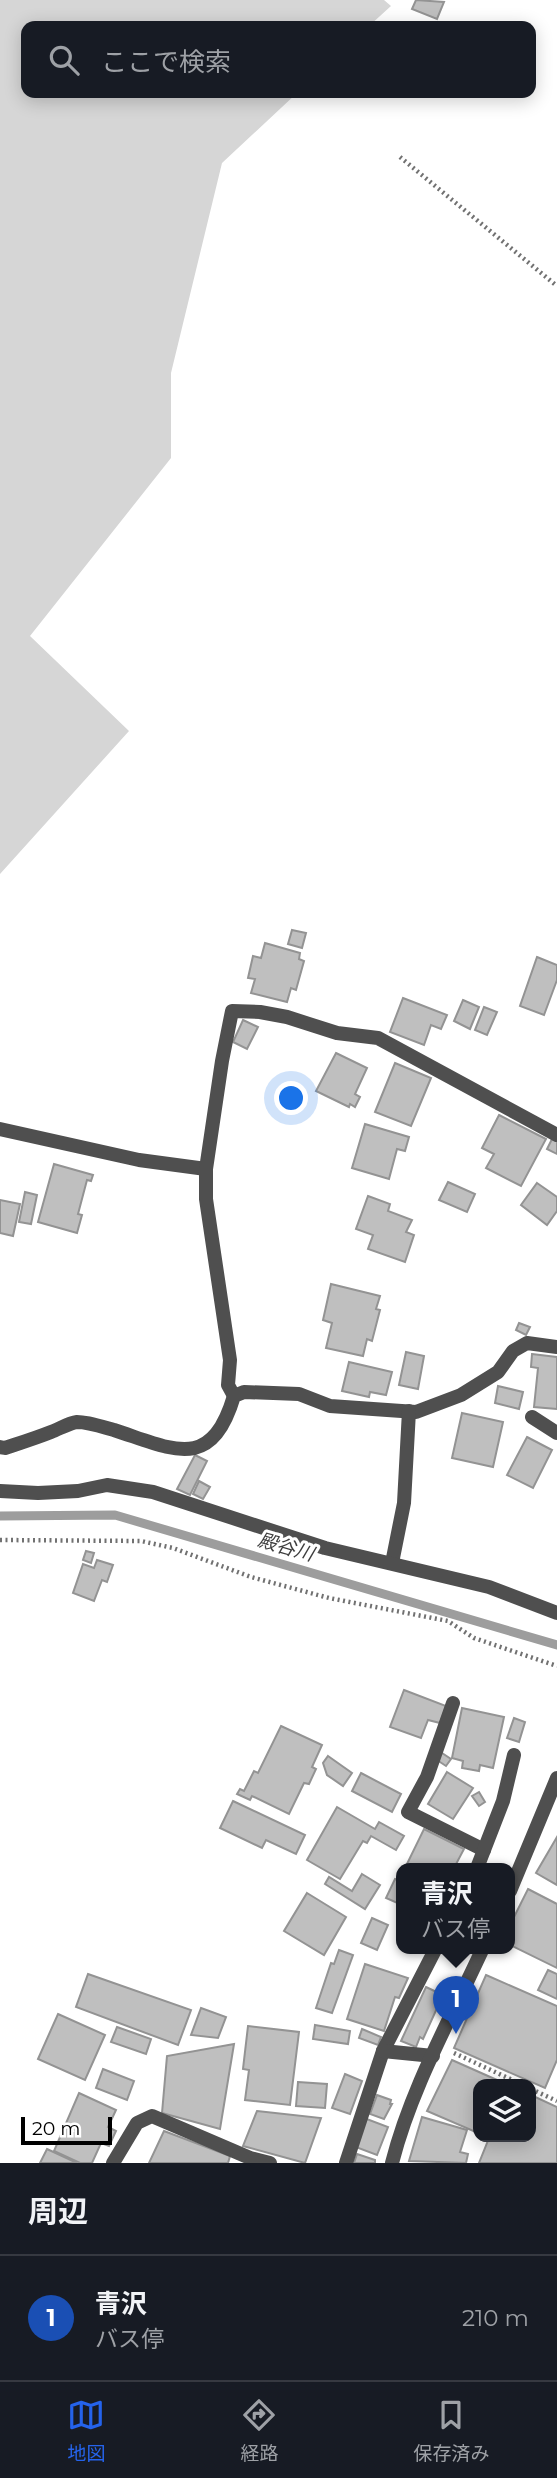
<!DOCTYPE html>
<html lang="ja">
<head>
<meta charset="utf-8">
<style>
	:root { --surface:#171b24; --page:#20242c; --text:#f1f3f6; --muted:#9ea1a6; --line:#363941; --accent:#2563eb }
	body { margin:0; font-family:Montserrat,"Noto Sans JP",sans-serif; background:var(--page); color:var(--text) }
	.controls { position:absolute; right:21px; bottom:21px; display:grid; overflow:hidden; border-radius:14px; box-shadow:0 4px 18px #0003 }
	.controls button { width:63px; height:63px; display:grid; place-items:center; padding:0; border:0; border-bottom:2px solid var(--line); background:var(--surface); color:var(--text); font:35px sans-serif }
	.scale { position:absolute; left:21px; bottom:18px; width:91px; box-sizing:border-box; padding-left:7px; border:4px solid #000; border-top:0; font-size:19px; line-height:24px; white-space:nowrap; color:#000; -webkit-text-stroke:5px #fff; paint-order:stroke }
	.you { position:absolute; left:292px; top:1099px; width:24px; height:24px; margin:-18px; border:5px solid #fff; border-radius:50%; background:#1a73e8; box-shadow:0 0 0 10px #1a73e833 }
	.badge { display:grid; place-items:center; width:46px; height:46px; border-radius:50%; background:var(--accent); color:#fff; font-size:23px; font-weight:700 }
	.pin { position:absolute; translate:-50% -58px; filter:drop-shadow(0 2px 4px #0008) }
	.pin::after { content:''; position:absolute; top:37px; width:24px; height:21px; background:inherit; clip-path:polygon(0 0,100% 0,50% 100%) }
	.popup { position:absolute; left:396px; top:1863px; width:119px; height:91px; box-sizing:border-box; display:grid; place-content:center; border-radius:14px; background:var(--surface); filter:drop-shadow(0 2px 5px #0005); font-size:23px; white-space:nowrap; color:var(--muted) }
	.popup b { font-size:26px; color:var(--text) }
	.popup::after { content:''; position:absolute; left:50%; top:100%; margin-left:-14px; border:14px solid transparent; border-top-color:var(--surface) }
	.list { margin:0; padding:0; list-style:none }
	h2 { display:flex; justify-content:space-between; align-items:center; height:91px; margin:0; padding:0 28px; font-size:30px }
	h2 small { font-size:23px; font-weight:400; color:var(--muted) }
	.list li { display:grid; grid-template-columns:46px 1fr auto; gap:21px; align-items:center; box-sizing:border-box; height:126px; padding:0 28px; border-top:2px solid var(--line) }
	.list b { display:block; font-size:26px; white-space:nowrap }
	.list p { margin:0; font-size:23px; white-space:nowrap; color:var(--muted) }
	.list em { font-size:23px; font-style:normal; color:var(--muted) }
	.icon { flex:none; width:38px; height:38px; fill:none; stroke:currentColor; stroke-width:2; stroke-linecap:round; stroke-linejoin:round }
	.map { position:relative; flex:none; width:557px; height:2163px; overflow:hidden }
	.search { position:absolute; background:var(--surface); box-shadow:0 4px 18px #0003; left:21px; right:21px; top:21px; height:77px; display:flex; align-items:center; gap:18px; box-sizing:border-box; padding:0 24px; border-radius:14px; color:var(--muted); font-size:26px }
	.sheet { height:217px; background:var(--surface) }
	nav { display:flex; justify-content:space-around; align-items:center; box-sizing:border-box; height:98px; border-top:2px solid var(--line); background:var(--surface); font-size:19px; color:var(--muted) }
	nav a { display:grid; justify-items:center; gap:4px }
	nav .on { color:var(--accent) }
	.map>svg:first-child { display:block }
</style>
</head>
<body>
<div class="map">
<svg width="557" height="2163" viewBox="0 0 557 2163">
	<rect width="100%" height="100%" fill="#fff"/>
	<polygon fill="#d6d6d6" points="0,0 384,0 391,6 369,26 26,26 26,93 297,93 222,163 171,373 171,458 30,636 129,731 0,874"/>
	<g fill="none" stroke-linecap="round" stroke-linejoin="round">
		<polyline stroke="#9d9d9d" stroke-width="9" points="0,1516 115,1515 557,1645"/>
	</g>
	<g fill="#bfbfbf" stroke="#939393" stroke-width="2">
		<polygon points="416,0 444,2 437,19 412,9"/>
		<polygon points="292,930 306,933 302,948 288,944"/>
		<polygon points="265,943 300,953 299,959 304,961 296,990 291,988 287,1002 251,993 255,979 248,978 253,956 261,958"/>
		<polygon points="537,957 557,965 557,980 544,1015 520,1006"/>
		<polygon points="403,998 447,1015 441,1029 431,1025 424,1045 390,1032"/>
		<polygon points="463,1000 479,1007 470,1029 454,1021"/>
		<polygon points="484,1007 497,1012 487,1035 475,1030"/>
		<polygon points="243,1020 258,1027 247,1049 233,1042"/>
		<polygon points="336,1053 367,1068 355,1094 360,1097 355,1107 350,1104 349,1107 316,1091"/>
		<polygon points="395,1063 431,1078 411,1126 375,1112"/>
		<polygon points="499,1115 546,1139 521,1186 486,1168 494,1154 482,1148"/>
		<polygon points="365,1124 409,1137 405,1151 397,1149 389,1179 352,1168"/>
		<polygon points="552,1139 557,1141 557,1154 547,1149"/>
		<polygon points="54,1164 93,1175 91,1181 87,1180 78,1214 82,1215 77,1233 38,1222"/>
		<polygon points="448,1182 475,1194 467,1212 439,1200"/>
		<polygon points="537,1183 557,1197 557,1211 547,1225 521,1205"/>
		<polygon points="25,1192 37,1195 31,1224 19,1222"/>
		<polygon points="368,1196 390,1204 388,1211 412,1220 406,1232 414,1235 405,1262 368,1249 373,1235 356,1229"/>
		<polygon points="0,1200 20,1204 13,1236 0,1233"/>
		<polygon points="331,1284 380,1296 376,1309 380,1310 372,1341 367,1339 363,1356 326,1348 332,1323 323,1320"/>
		<polygon points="519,1323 530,1327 526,1335 516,1330"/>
		<polygon points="406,1352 424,1356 418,1389 399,1385"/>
		<polygon points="532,1354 557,1357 557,1409 534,1407 538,1368 531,1367"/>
		<polygon points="349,1362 392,1372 386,1395 370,1392 369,1397 342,1391"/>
		<polygon points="498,1386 523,1392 519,1409 495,1403"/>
		<polygon points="462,1413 503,1422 493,1467 452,1458"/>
		<polygon points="527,1437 552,1450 533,1488 507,1475"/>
		<polygon points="195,1455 207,1461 190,1495 177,1489"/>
		<polygon points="199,1481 210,1487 203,1499 193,1494"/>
		<polygon points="86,1551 94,1553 91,1563 83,1560"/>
		<polygon points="97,1560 113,1565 107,1582 102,1580 94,1601 73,1593 83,1564 94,1568"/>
		<polygon points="404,1690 446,1706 440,1723 428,1720 421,1738 390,1727"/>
		<polygon points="462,1708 504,1717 493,1768 480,1765 479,1771 462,1768 463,1761 452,1758"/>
		<polygon points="514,1718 525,1722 519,1742 507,1738"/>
		<polygon points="281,1726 322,1745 312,1767 316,1769 309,1784 304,1783 289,1814 252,1796 250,1800 237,1794 240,1789 244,1791 254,1771 258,1773"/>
		<polygon points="439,1751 451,1759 446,1766 434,1758"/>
		<polygon points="328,1756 352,1773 343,1786 327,1775 323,1763"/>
		<polygon points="447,1772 473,1788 453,1819 428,1804"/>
		<polygon points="361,1773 401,1794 392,1812 352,1791"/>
		<polygon points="479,1792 485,1802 479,1806 472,1796"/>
		<polygon points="233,1801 305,1835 296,1854 266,1840 262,1848 220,1828"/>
		<polygon points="337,1807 375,1829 379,1822 404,1836 396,1850 371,1836 367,1843 363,1841 340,1879 307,1860"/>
		<polygon points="424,1829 464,1849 454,1868 405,1868"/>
		<polygon points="557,1837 557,1885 536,1873"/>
		<polygon points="362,1874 380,1885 365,1909 325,1884 329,1877 352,1891"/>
		<polygon points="395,1879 402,1882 402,1905 386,1898"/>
		<polygon points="528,1889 557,1904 557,1968 510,1945 510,1925"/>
		<polygon points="307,1893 346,1917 324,1955 284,1931"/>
		<polygon points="372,1918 388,1925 377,1950 361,1943"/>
		<polygon points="339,1950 353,1955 332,2013 316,2008 331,1963 334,1964"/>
		<polygon points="365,1964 408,1978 399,1998 395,1997 384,2031 347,2019"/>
		<polygon points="548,1970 557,1974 557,1999 538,1990"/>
		<polygon points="88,1974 191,2010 178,2045 76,2007"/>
		<polygon points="486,1975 557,2006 557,2060 545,2088 454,2048"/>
		<polygon points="426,1987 443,1995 423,2039 420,2037 416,2047 401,2041"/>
		<polygon points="201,2008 226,2017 218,2038 191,2035"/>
		<polygon points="58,2014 105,2035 85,2080 38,2059"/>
		<polygon points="315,2025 350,2031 348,2044 313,2039"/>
		<polygon points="248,2026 299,2032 290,2105 245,2100 249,2070 243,2069"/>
		<polygon points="117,2027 151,2039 146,2054 111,2042"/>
		<polygon points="362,2029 381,2037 378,2045 359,2038"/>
		<polygon points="234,2044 220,2129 162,2113 167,2056"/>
		<polygon points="452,2060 506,2084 478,2084 478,2133 427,2111"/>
		<polygon points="103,2069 134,2081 127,2100 96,2088"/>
		<polygon points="345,2074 362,2081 350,2114 332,2108"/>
		<polygon points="298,2082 327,2084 325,2108 296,2106"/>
		<polygon points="79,2093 116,2110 108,2127 116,2131 109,2146 101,2143 92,2163 80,2163 54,2151"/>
		<polygon points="377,2095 391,2100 390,2104 392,2104 384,2119 370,2114"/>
		<polygon points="531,2095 557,2107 557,2163 479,2163 489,2138 487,2137 531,2137"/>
		<polygon points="257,2111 321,2118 305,2163 243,2146"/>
		<polygon points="422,2117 467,2130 460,2152 468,2154 466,2163 409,2161"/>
		<polygon points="364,2118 388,2127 377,2155 353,2146"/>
		<polygon points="164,2131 230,2156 228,2163 149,2163"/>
		<polygon points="47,2149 77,2163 40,2163"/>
		<polygon points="357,2154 375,2160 375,2163 354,2163"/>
	</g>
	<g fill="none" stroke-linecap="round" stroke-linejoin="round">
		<g stroke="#717171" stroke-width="4.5" stroke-dasharray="2 3.5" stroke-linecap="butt">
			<polyline points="400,157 557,286"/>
			<polyline points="0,1540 141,1541 173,1548 251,1577 329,1598 448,1621 474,1638 557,1666"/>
			<polyline points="454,2053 521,2084"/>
			<polyline points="531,2089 557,2101"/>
		</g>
		<g stroke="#4f4f4f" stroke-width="14">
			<polyline points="0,1129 139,1160 206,1169"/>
			<polyline points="234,1396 228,1385 230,1360 206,1199 206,1169 222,1061 232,1011 260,1012 287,1017 337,1033 378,1038 557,1135"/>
			<polyline points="532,1417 557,1433"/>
			<path d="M0,1447l5,1c15,-5 31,-10 46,-16 8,-3 18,-9 26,-10 11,0 26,5 37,8 59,19 97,43 120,-34l10,-4 55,2 31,12 86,6 45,-17 37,-23 15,-21 14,-8 30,4"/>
			<polyline points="392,1563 404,1503 409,1411"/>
			<polyline points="453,1703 427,1777 408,1812 484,1850"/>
			<polyline points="477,1868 503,1801 514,1755"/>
			<polyline points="113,2163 137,2123 152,2116 250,2158 270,2163"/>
			<polyline points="346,2163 383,2051 436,1948"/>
		</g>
		<g stroke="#4f4f4f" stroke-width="14">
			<polyline points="0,1491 38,1493 78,1491 107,1485 153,1492 325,1548 489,1587 557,1613"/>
			<polyline points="510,1891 557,1778"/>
			<polyline points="383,2051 433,2056"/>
			<path d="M392,2163c19,-75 59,-145 91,-215"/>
		</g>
	</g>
	<g text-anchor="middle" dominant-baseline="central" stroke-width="6" stroke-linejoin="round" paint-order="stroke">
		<g font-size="19" font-style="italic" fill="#3e3e3e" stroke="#fff">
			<text transform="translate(286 1547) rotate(16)">殿谷川</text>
		</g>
	</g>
</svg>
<div class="controls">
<button><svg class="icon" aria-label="layers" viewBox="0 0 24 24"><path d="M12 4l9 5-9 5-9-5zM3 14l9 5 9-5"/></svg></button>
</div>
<div class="scale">20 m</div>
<div class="you"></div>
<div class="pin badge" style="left:456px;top:2034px;background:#1a4fb4">1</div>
<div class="popup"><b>青沢</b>バス停</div>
<div class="search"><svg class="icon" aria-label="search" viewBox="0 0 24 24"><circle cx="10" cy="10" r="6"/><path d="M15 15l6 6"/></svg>ここで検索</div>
</div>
<section class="sheet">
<h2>周辺<small></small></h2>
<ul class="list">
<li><span class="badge" style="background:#1a4fb4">1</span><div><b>青沢</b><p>バス停</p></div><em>210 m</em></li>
</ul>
</section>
<nav>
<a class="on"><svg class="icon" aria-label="map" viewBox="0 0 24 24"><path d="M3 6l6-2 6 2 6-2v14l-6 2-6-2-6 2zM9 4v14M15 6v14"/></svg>地図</a>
<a><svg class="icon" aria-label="directions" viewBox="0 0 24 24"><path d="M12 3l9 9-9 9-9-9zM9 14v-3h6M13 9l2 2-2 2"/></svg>経路</a>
<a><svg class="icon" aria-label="saved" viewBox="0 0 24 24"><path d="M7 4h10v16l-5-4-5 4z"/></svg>保存済み</a>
</nav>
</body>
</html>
